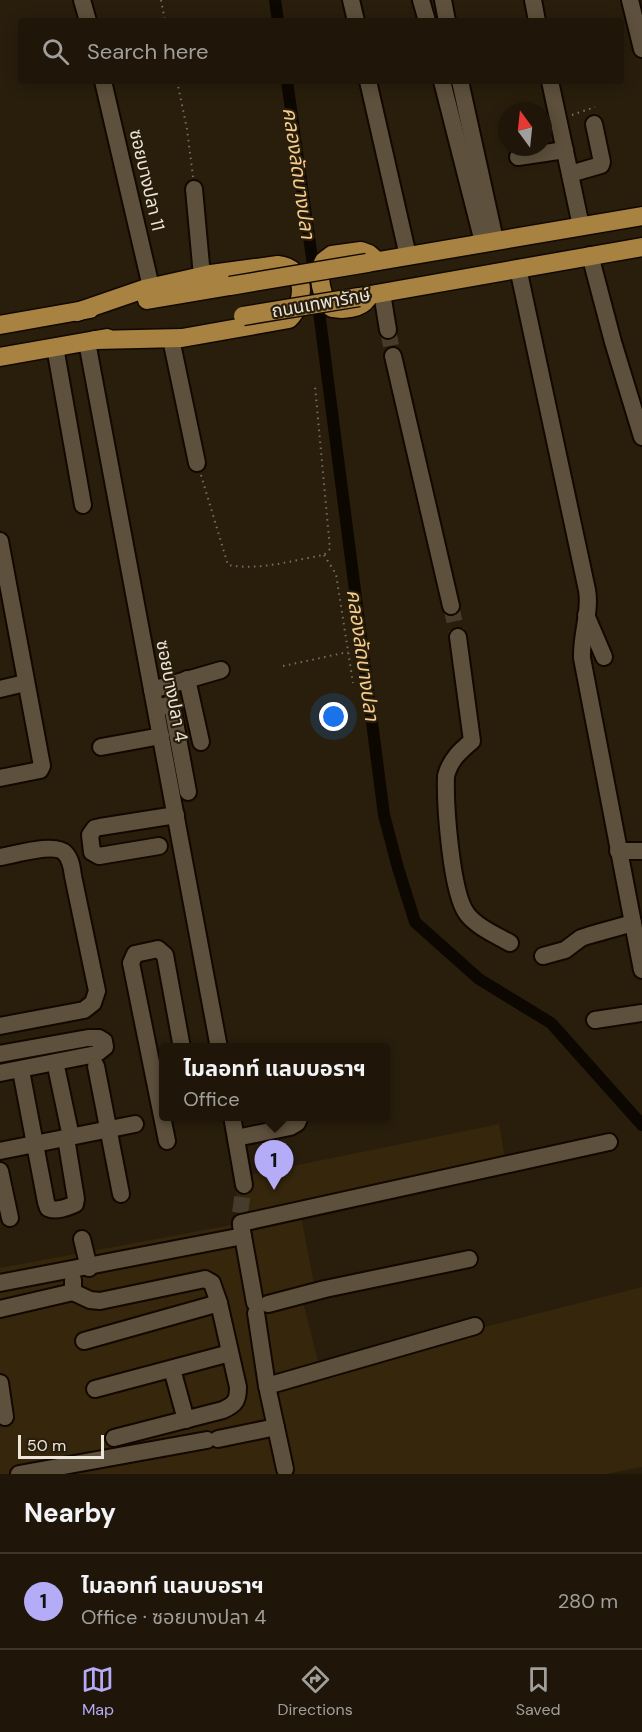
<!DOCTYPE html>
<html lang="en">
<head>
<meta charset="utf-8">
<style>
	:root { --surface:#1f1609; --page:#2c2317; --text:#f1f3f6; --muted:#a19f9c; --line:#3c352a; --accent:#b5acf8 }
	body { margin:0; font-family:"DM Sans","Noto Sans Thai",sans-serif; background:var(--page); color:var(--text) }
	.compass { position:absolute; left:498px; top:102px; width:54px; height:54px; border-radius:50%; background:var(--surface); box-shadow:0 3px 15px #0003; rotate:345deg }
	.scale { position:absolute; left:18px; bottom:15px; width:86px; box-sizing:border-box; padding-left:6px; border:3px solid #ede5da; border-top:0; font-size:16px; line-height:21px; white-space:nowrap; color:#ede5da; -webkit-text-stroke:4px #291e0c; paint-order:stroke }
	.you { position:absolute; left:334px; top:717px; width:21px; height:21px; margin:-15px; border:4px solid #fff; border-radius:50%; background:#1a73e8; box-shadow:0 0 0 9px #1a73e833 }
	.badge { display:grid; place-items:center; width:39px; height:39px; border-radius:50%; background:var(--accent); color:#111; font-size:20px; font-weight:700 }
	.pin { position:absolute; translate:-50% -50px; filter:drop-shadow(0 2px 3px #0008) }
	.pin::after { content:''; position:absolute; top:32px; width:21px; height:18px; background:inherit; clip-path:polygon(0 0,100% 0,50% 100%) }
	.popup { position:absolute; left:159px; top:1043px; width:231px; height:78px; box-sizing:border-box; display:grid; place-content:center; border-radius:6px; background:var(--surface); filter:drop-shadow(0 2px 4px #0005); font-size:20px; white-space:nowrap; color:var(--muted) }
	.popup b { font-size:22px; color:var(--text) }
	.popup::after { content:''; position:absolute; left:50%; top:100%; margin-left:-12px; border:12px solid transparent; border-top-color:var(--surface) }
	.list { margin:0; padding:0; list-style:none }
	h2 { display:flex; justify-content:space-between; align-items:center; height:78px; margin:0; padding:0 24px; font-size:26px }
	h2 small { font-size:20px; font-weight:400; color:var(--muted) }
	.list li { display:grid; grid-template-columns:39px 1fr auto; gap:18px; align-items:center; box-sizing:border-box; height:96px; padding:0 24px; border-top:2px solid var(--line) }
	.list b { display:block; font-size:22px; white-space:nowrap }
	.list p { margin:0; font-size:20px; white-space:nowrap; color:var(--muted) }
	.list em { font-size:20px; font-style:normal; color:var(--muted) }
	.icon { flex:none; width:33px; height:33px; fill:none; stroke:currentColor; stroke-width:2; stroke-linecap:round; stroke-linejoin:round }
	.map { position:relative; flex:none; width:642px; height:1474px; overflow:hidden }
	.search { position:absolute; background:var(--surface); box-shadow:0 3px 15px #0003; left:18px; right:18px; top:18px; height:66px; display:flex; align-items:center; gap:15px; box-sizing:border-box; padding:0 21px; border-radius:6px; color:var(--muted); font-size:22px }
	.sheet { height:174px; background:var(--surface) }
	nav { display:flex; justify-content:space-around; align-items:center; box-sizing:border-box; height:84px; border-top:2px solid var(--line); background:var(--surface); font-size:16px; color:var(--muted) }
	nav a { display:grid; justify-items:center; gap:3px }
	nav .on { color:var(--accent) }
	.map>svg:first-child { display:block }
</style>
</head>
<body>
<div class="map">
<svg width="642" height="1474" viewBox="0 0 642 1474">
	<rect width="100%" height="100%" fill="#291e0c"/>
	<polygon fill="#35260c" points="499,1124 506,1164 300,1210 315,1290 301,1294 320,1369 642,1287 642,1467 606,1474 0,1474 0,1268 242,1223 234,1178"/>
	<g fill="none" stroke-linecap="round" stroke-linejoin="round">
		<g stroke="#0d0701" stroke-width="12">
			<polyline points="275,0 278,21"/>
			<polyline points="287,81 315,279"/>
			<polyline points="317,296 384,815 398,868 415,922 479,979 551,1023 642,1125"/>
		</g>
		<g stroke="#463c2b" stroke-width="16" stroke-dasharray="16 8" stroke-linecap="butt">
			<polyline points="388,330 393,356"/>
			<polyline points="451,606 458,637"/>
			<polyline points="240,1213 244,1185"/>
		</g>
		<defs>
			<g id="minor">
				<polyline points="82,0 88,21"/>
				<polyline points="351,0 356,21"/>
				<polyline points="421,0 427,21"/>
				<polyline points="443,0 447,21"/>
				<polyline points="533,0 537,21"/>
				<polyline points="630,0 642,49"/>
				<polyline points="103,81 151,287"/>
				<polyline points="368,81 408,256"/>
				<polyline points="442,81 483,242"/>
				<polyline points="460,81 495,240"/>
				<polyline points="550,81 581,226"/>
				<polyline points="518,157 565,150"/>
				<polyline points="570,174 601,165 602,162 594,124"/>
				<polyline points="194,189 202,276"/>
				<polyline points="590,255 613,342 642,437"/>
				<path d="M518,268l69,322c4,22 -6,44 -5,68l60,312"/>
				<polyline points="382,293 388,330"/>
				<polyline points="171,339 197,463"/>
				<polyline points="87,342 219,1048"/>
				<polyline points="55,347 83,505"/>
				<polyline points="393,356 451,606"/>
				<polyline points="0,541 42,766 40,770 0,778"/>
				<polyline points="586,615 604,657"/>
				<path d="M458,637l14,104c-12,10 -22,19 -26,35 -1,29 5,117 21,138 10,13 29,21 43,29"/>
				<polyline points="187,679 201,742"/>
				<polyline points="0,689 25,683"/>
				<polyline points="152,690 221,670"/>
				<polyline points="156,708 168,705 173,711 188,792"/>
				<polyline points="101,747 161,736"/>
				<polyline points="159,846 99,856 92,852 90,835 95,828 100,827 176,815"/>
				<polyline points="618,851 642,851"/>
				<path d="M0,857c14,-2 55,-15 65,-4 6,6 7,15 8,23l24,115 -4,12 -9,7 -84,16"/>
				<polyline points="543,956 565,950 581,938 590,935 633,923"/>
				<polyline points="595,1020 642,1013"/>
				<polyline points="0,1054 88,1038 99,1038 104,1041 105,1047 96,1054 0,1073"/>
				<polyline points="96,1066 121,1194"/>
				<polyline points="57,1071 71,1137"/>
				<path d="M22,1076l24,126 2,6c8,4 20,-1 27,-4l1,-5 -10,-61"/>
				<polyline points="232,1116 244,1185"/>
				<polyline points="236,1138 290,1127 297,1123 300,1116"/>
				<polyline points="167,1141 131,963 135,954 158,949 165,955 182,1048"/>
				<polyline points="0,1151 135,1124"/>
				<polyline points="0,1171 10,1218"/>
				<polyline points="241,1223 609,1142"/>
				<polyline points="241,1225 255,1303"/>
				<polyline points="82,1239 89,1268"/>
				<polyline points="0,1283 243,1236"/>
				<path d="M73,1292l17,8 10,1 105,-22 7,4 7,20 19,84c0,13 -2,17 -15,23l-109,28"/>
				<polyline points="268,1304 325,1289 469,1259"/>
				<polyline points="0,1309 73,1292 73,1280"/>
				<polyline points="256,1313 267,1386 285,1469"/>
				<polyline points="84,1341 219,1303"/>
				<polyline points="172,1369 186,1420"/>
				<polyline points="0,1383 5,1417"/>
				<polyline points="267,1386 475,1326"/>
				<polyline points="95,1389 230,1353"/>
				<polyline points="218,1439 276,1427"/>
				<polyline points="19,1474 207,1440"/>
			</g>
			<g id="major">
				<polyline points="367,263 642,216"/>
				<polyline points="359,297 642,247"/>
				<path d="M367,299c-7,10 -24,11 -35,9l-7,-7 -4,-15 -2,-15 5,-10 8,-6 29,-4 8,3 8,7"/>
				<polyline points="147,300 230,286"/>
				<path d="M77,312l67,-23 67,-15 67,-9c29,3 28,37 11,54l-107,19 -87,2"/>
				<polyline points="0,325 90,309"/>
				<polyline points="0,357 107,338"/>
			</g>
		</defs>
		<use href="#minor" stroke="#120800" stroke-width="20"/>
		<use href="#major" stroke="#120800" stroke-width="21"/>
		<g stroke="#796f60" stroke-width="2" stroke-dasharray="1.5 4.5" stroke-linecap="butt">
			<polyline points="161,0 165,21"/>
			<polyline points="177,81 187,129 193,177"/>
			<polyline points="572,115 595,107"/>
			<path d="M201,475l27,90c31,6 66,-5 96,-10l6,-6 -15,-163"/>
			<polyline points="324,555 336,574 353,683"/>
			<polyline points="283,666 348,652"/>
		</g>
		<use href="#minor" stroke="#5d503c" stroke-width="16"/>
		<use href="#major" stroke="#a78241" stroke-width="18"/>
		<defs>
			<g id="major-bridge">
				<polyline points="230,286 367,263"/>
				<polyline points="243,316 359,297"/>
			</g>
		</defs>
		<use href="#major-bridge" stroke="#120800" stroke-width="21" stroke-linecap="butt"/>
		<use href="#major-bridge" stroke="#a78241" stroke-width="18"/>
	</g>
	<g text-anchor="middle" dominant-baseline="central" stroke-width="4.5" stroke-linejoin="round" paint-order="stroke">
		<g font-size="18" fill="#ede5da" stroke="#291e0c">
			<text transform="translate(147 180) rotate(77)">ซอยบางปลา 11</text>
			<text transform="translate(321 303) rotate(-10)">ถนนเทพารักษ์</text>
			<text transform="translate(172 691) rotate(79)">ซอยบางปลา 4</text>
		</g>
		<g font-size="20" font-style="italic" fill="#f6cd8c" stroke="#291e0c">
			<text transform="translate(299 173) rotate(82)">คลองลัดบางปลา</text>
			<text transform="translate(363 655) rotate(82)">คลองลัดบางปลา</text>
		</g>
	</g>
</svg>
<svg class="compass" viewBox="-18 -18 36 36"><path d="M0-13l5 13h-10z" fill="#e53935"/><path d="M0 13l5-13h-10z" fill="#a19f9c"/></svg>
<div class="scale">50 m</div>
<div class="you"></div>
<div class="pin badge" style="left:274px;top:1190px">1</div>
<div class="popup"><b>ไมลอทท์ แลบบอราฯ</b>Office</div>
<div class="search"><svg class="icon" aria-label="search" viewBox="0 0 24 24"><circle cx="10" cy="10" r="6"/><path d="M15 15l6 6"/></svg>Search here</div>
</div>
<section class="sheet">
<h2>Nearby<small></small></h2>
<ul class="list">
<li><span class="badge">1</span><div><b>ไมลอทท์ แลบบอราฯ</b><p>Office · ซอยบางปลา 4</p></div><em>280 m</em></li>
</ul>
</section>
<nav>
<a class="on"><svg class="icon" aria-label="map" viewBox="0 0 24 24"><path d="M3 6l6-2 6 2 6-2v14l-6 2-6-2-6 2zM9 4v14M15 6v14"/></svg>Map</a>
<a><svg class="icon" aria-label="directions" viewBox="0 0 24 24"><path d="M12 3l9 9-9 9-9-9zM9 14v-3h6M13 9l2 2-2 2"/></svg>Directions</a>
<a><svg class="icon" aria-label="saved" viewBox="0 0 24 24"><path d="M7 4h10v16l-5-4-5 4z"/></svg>Saved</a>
</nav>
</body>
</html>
